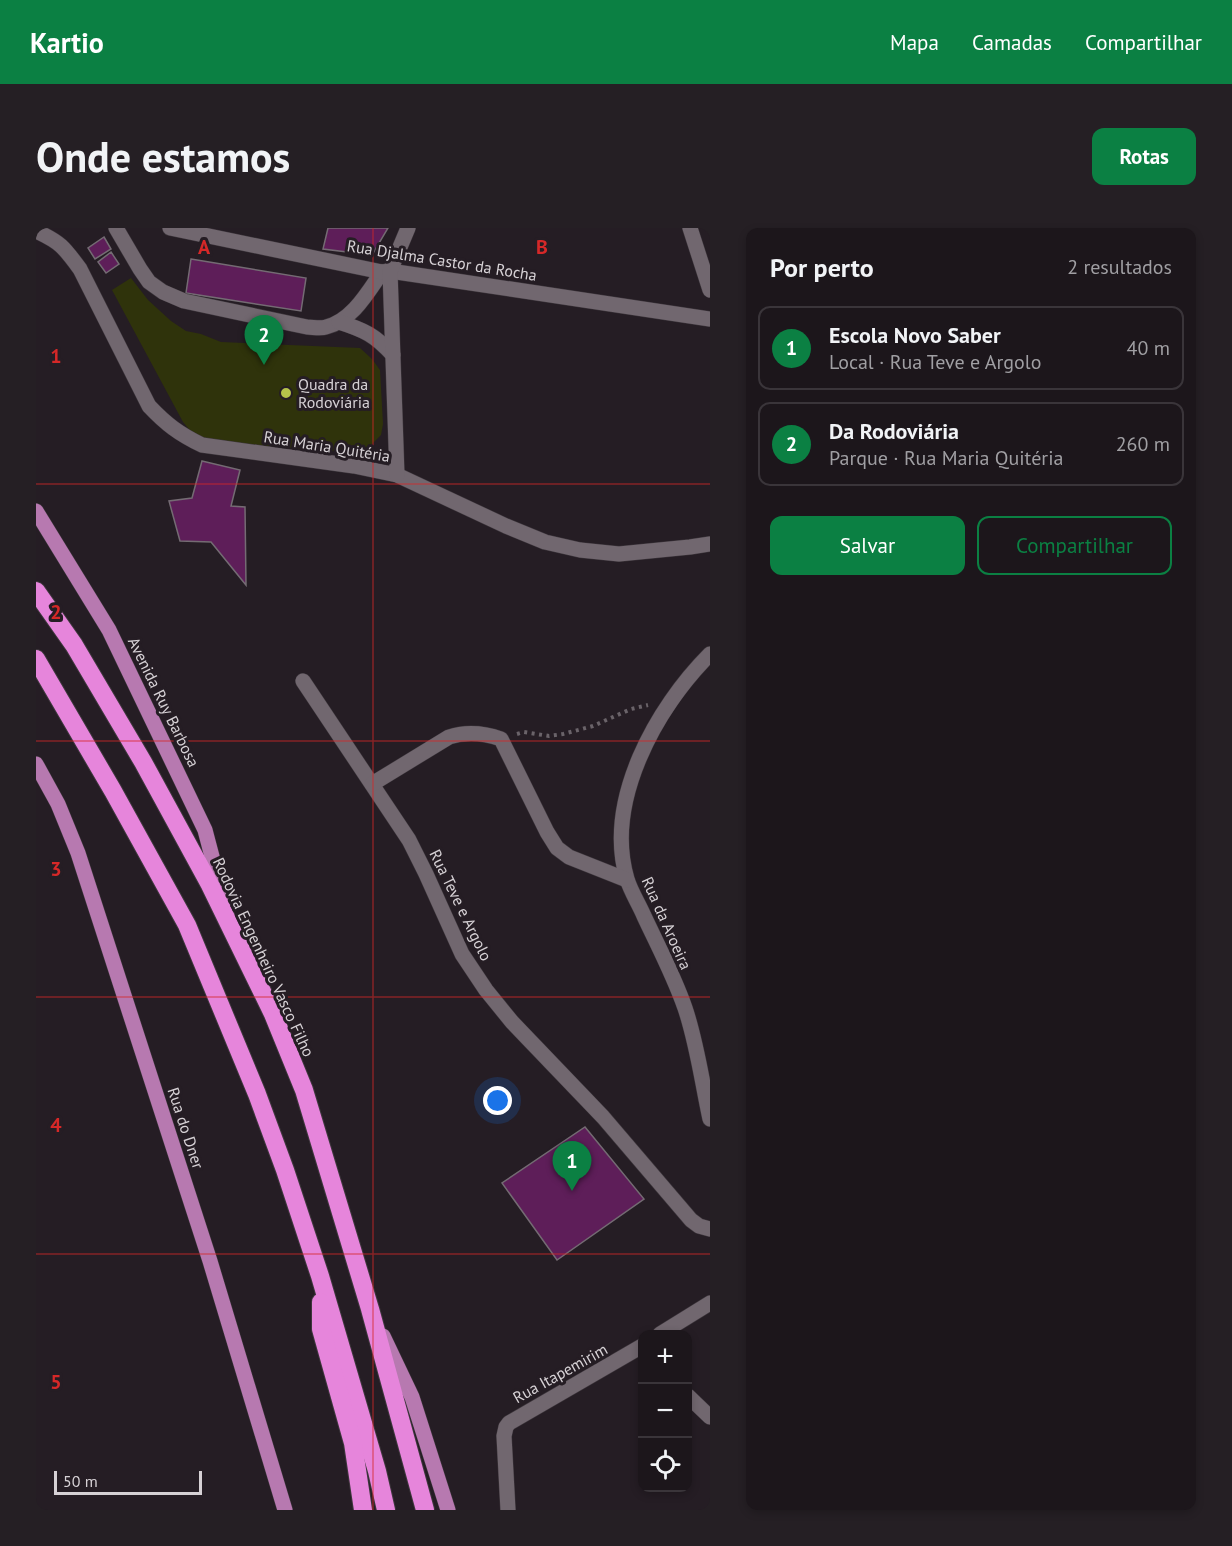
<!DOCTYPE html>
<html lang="pt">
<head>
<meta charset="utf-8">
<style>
	:root { --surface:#1c161b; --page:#251f24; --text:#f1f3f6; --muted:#a09fa3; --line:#3a353a; --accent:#0b8043 }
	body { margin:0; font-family:"PT Sans",sans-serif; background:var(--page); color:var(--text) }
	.controls { position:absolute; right:18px; bottom:18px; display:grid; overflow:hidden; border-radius:12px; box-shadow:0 3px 9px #0003 }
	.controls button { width:54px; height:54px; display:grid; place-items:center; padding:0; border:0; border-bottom:2px solid var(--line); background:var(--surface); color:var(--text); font:30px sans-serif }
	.scale { position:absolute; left:18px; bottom:15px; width:148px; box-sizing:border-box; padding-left:6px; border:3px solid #d6d1d5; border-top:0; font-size:16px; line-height:21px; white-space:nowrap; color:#d6d1d5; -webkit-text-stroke:4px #251d24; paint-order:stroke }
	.you { position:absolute; left:462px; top:873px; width:21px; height:21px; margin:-15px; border:4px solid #fff; border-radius:50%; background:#1a73e8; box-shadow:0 0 0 9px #1a73e833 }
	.badge { display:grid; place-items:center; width:39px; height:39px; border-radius:50%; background:var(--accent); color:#fff; font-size:20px; font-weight:700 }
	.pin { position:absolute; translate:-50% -50px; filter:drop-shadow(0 2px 3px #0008) }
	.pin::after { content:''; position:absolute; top:32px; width:21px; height:18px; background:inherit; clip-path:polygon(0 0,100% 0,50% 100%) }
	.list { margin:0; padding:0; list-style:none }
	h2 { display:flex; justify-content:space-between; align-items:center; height:78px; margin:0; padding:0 24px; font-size:26px }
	h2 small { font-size:20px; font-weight:400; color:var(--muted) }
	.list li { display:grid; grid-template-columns:39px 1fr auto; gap:18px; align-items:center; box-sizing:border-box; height:84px; margin:0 12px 12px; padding:0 12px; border:2px solid var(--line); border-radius:12px }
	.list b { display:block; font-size:22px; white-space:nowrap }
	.list p { margin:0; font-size:20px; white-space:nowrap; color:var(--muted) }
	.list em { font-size:20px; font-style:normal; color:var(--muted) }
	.actions { display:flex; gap:12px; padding:18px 24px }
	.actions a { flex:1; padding:14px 0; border:2px solid var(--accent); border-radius:12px; text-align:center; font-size:21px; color:var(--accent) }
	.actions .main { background:var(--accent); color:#fff }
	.icon { flex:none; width:33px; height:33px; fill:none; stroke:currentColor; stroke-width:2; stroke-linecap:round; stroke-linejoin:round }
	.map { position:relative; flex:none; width:674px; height:1282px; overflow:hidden; border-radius:12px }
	header { display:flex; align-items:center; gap:36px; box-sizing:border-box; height:84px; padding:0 30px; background:var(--accent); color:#fff }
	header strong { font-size:28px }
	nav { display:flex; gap:33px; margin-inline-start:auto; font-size:21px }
	.intro { display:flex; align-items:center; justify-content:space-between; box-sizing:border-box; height:144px; padding:0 36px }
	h1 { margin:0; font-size:42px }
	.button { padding:15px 27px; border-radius:12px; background:var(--accent); color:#fff; font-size:21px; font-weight:700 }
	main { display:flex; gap:36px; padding:0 36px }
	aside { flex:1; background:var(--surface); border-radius:12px; box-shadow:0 3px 9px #0003 }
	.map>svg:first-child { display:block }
</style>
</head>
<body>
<header>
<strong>Kartio</strong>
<nav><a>Mapa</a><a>Camadas</a><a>Compartilhar</a></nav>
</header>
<div class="intro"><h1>Onde estamos</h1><a class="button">Rotas</a></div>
<main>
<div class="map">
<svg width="674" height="1282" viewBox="0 0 674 1282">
	<rect width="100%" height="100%" fill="#251d24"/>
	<polygon fill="#2f330b" points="95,50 112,72 135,93 150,103 165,106 185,114 324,120 336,131 344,142 347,196 345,207 335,217 320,225 172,213 157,206 147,194 76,62"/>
	<g fill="#5e1e59" stroke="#746b73" stroke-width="1.5">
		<polygon points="292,0 352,0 336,27 287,21"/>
		<polygon points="68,9 75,21 59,31 52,20"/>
		<polygon points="75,24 83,36 70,45 62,34"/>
		<polygon points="155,31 270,50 265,83 150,65"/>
		<polygon points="166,233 204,242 195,278 209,279 210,357 175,314 144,313 133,273 156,270"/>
		<polygon points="549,899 608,971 521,1032 466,955"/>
	</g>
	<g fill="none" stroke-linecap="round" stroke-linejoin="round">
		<defs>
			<g id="minor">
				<path d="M80,0l24,41 9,13 14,10 21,9 123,26c6,0 13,2 19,0 26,-6 42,-35 56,-55"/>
				<polyline points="134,0 346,44 354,43 674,91"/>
				<polyline points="654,0 674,62"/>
				<path d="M0,3c24,11 28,16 44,38l69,137c17,18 30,28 53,39l152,21 43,9 109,51 39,16 35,8 39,4 71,-7 20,-3"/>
				<path d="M303,94c25,8 36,13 54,33"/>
				<polyline points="361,247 354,43 372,0"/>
				<path d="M674,426c-54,54 -106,147 -83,225 4,13 12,25 17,37 14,30 30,60 41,92 12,35 17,74 25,111"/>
				<polyline points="267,453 373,612 390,646 426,726 450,762 476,794 567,889 655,992 663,998 674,1001"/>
				<path d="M336,556l77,-47c18,-6 35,-4 52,2l46,93 10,16 12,9 58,23"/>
				<polyline points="624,1106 674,1075"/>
				<polyline points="652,1168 674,1189"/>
				<polyline points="472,1282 468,1208 470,1199 473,1195 606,1118"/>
			</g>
			<g id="major">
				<polyline points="0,283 73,402 169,602 188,674"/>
				<polyline points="0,536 22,576 42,625 174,1033 249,1282"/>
				<polyline points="347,1108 376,1169 412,1282"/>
			</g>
			<g id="highway">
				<polyline points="0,363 38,417 107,534 174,657 237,786 268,862 334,1081 389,1282"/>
				<polyline points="0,431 77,563 151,697 221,866 249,942 284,1048 341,1243 350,1282"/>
				<polyline points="285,1074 285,1101 317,1215 327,1282"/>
			</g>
		</defs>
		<use href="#minor" stroke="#3e373d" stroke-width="16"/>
		<use href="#major" stroke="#3e373d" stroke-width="16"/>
		<use href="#highway" stroke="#3e373d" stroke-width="20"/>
		<polyline stroke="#6a6369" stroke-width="4" stroke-dasharray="3 4.5" stroke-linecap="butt" points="481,506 488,504 513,508 527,506 557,498 595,481 612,477"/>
		<use href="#minor" stroke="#71676f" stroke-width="15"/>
		<use href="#major" stroke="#b779b0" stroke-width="15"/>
		<use href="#highway" stroke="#e685db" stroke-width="18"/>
	</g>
	<path fill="none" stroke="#d62828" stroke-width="1.5" stroke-opacity="0.55" d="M337,0v1282M0,256h674M0,513h674M0,769h674M0,1026h674"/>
	<circle fill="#b5c24a" stroke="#251d24" stroke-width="2" cx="250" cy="165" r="6"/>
	<g text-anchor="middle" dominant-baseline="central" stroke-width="6" stroke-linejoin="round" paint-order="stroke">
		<g font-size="16" fill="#d6d1d5" stroke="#251d24">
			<text transform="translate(406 32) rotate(9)">Rua Djalma Castor da Rocha</text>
			<text transform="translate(291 218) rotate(9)">Rua Maria Quitéria</text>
			<text transform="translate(128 474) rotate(64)">Avenida Ruy Barbosa</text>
			<text transform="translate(425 677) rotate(64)">Rua Teve e Argolo</text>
			<text transform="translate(631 695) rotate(66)">Rua da Aroeira</text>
			<text transform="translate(228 729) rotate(65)">Rodovia Engenheiro Vasco Filho</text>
			<text transform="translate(150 900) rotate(72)">Rua do Dner</text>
			<text transform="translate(524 1145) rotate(-29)">Rua Itapemirim</text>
		</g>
		<g font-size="16" fill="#d6d1d5" stroke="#251d24" text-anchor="start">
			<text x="262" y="156">Quadra da<tspan x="262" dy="18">Rodoviária</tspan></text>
		</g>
	</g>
	<g font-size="20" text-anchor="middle" font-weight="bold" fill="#d62828" stroke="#251d24" stroke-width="6" stroke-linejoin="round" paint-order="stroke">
		<text x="168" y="26">A</text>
		<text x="506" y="26">B</text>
		<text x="20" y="135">1</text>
		<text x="20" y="391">2</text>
		<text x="20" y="648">3</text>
		<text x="20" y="904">4</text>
		<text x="20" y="1161">5</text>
	</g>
</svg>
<div class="controls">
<button>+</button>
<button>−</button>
<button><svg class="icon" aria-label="locate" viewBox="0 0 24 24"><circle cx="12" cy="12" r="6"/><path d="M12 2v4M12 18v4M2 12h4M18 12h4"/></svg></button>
</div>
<div class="scale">50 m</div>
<div class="you"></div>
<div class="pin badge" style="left:536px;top:963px">1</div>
<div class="pin badge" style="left:228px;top:137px">2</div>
</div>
<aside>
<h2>Por perto<small>2 resultados</small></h2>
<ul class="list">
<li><span class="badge">1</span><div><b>Escola Novo Saber</b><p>Local · Rua Teve e Argolo</p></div><em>40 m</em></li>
<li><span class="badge">2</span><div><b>Da Rodoviária</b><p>Parque · Rua Maria Quitéria</p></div><em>260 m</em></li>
</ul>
<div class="actions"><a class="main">Salvar</a><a>Compartilhar</a></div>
</aside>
</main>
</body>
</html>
